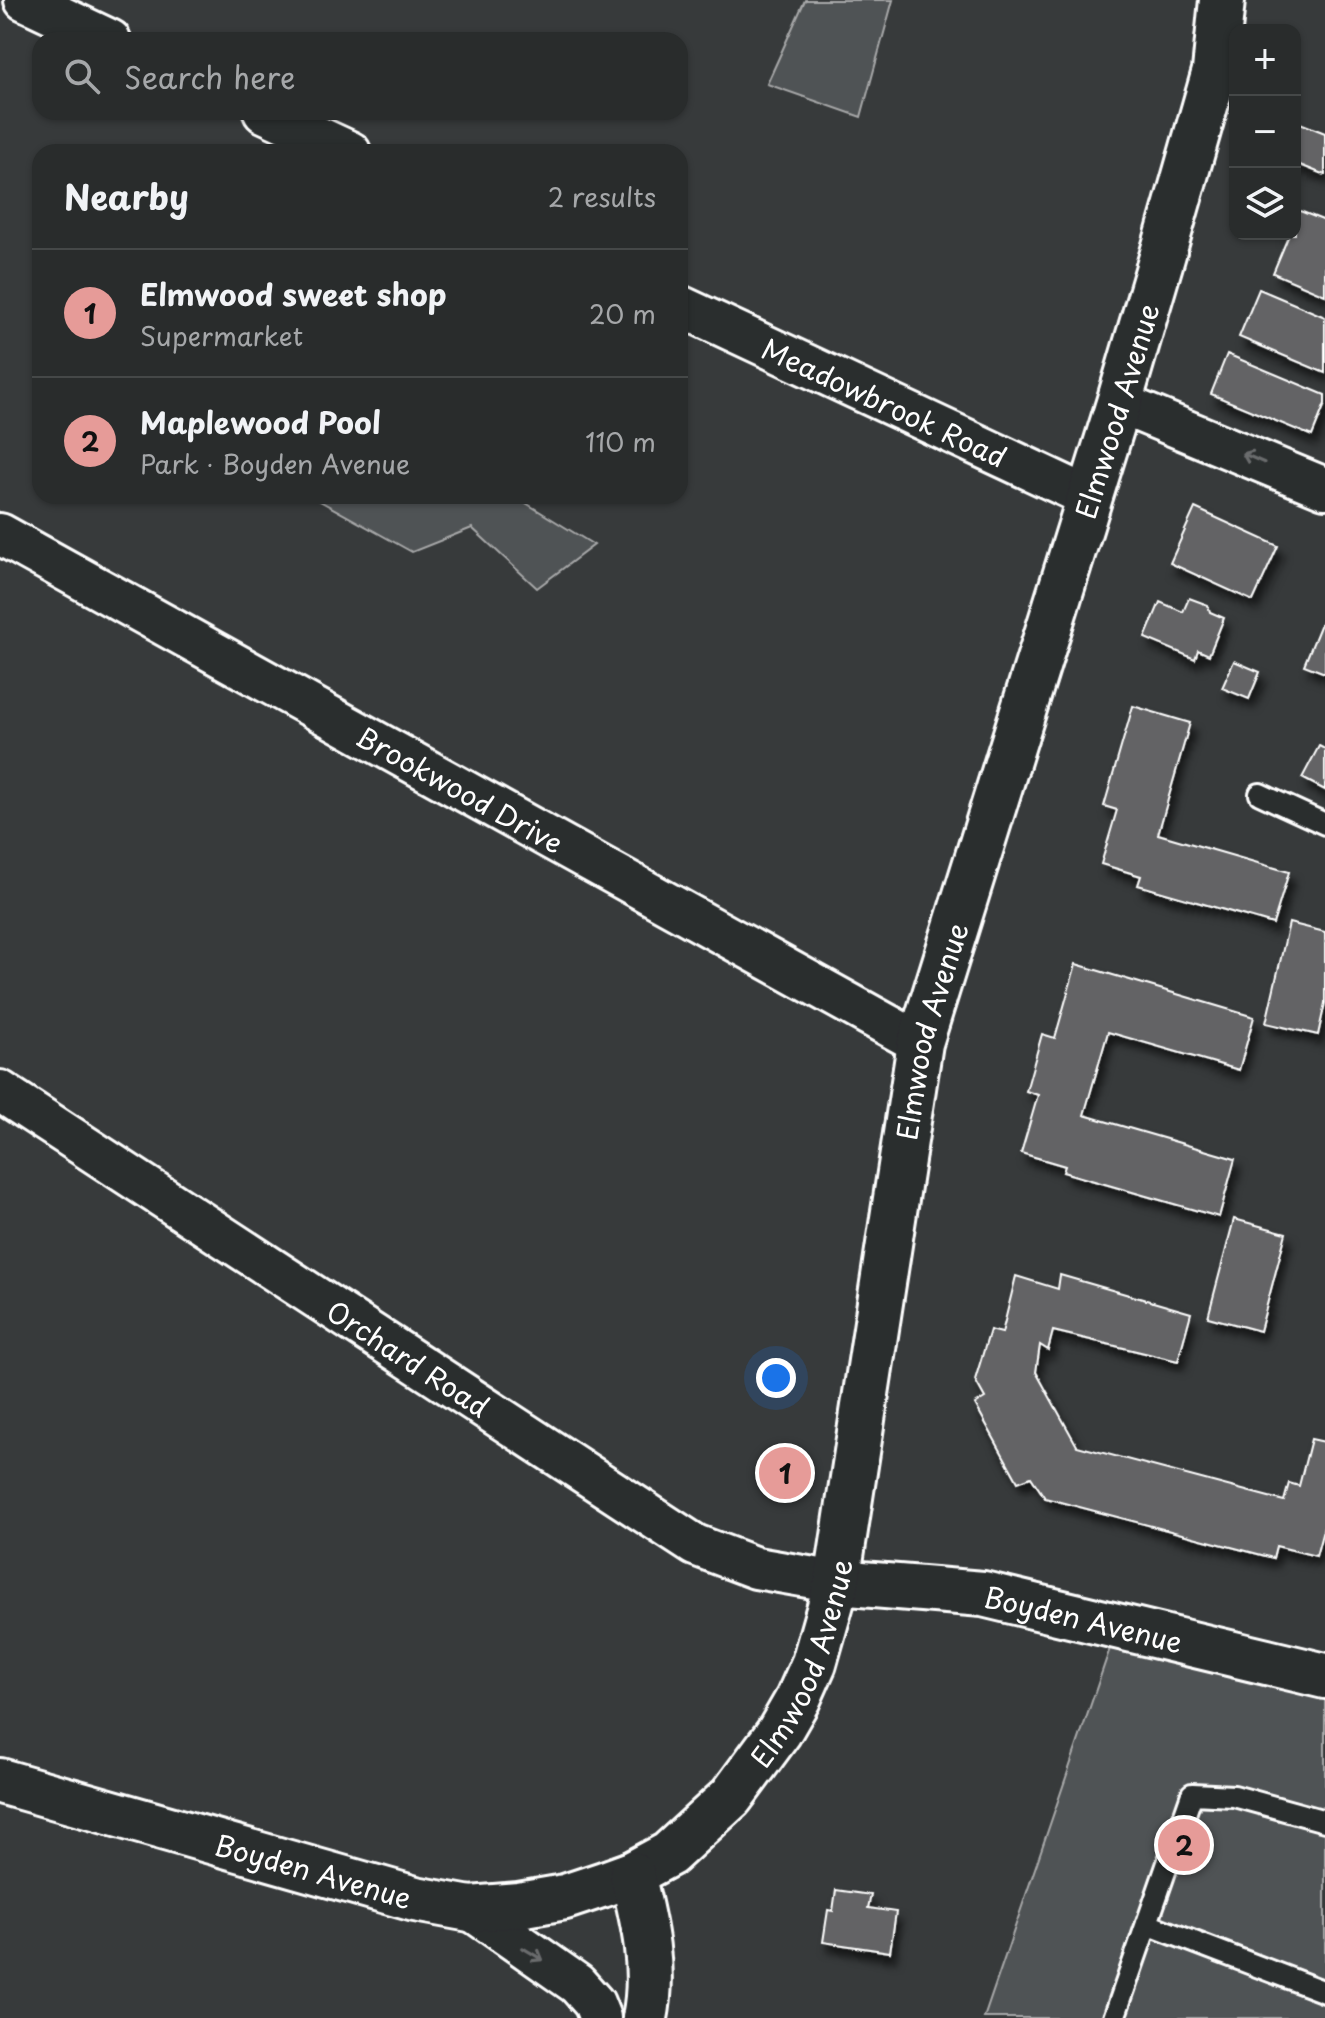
<!DOCTYPE html>
<html lang="en">
<head>
<meta charset="utf-8">
<style>
	:root { --surface:#292c2c; --page:#353838; --text:#f1f3f6; --muted:#a5a7a9; --line:#454848; --accent:#e69b98 }
	body { margin:0; font-family:"Playpen Sans",sans-serif; background:var(--page); color:var(--text) }
	.controls { position:absolute; right:24px; top:24px; display:grid; overflow:hidden; border-radius:16px; box-shadow:0 2px 6px #0004 }
	.controls button { width:72px; height:72px; display:grid; place-items:center; padding:0; border:0; border-bottom:2px solid var(--line); background:var(--surface); color:var(--text); font:40px sans-serif }
	.you { position:absolute; left:776px; top:1378px; width:28px; height:28px; margin:-20px; border:6px solid #fff; border-radius:50%; background:#1a73e8; box-shadow:0 0 0 12px #1a73e833 }
	.badge { display:grid; place-items:center; width:52px; height:52px; border-radius:50%; background:var(--accent); color:#111; font-size:26px; font-weight:700 }
	.pin { position:absolute; translate:-50% -50%; border:4px solid #fff; box-shadow:0 2px 8px #0006 }
	.list { margin:0; padding:0; list-style:none }
	h2 { display:flex; justify-content:space-between; align-items:center; height:104px; margin:0; padding:0 32px; font-size:34px }
	h2 small { font-size:26px; font-weight:400; color:var(--muted) }
	.list li { display:grid; grid-template-columns:52px 1fr auto; gap:24px; align-items:center; box-sizing:border-box; height:128px; padding:0 32px; border-top:2px solid var(--line) }
	.list b { display:block; font-size:30px; white-space:nowrap }
	.list p { margin:0; font-size:26px; white-space:nowrap; color:var(--muted) }
	.list em { font-size:26px; font-style:normal; color:var(--muted) }
	.icon { flex:none; width:44px; height:44px; fill:none; stroke:currentColor; stroke-width:2; stroke-linecap:round; stroke-linejoin:round }
	.map { position:relative; flex:none; width:1325px; height:2018px; overflow:hidden }
	.search { position:absolute; background:var(--surface); box-shadow:0 2px 6px #0004; left:32px; top:32px; width:656px; height:88px; display:flex; align-items:center; gap:20px; box-sizing:border-box; padding:0 28px; border-radius:24px; color:var(--muted); font-size:30px }
	.panel { position:absolute; background:var(--surface); box-shadow:0 2px 6px #0004; left:32px; top:144px; width:656px; height:360px; border-radius:24px }
	.map>svg:first-child { display:block }
</style>
</head>
<body>
<div class="map">
<svg width="1325" height="2018" viewBox="0 0 1325 2018">
	<defs>
		<filter id="shadow"><feDropShadow dx="5" dy="9" stdDeviation="4" flood-color="#0009"/></filter>
	</defs>
	<rect width="100%" height="100%" fill="#373a3b"/>
	<filter id="ink" filterUnits="userSpaceOnUse"><feTurbulence type="fractalNoise" baseFrequency=".0125" numOctaves="2"/><feDisplacementMap in="SourceGraphic" scale="16" xChannelSelector="R" yChannelSelector="G"/><feConvolveMatrix kernelMatrix="1 2 1 2 8 2 1 2 1" color-interpolation-filters="sRGB"/></filter>
	<g filter="url(#ink)">
		<g fill="#505354" stroke="#a8a9aa" stroke-width="2">
			<polygon points="805,0 893,0 861,117 767,84"/>
			<polygon points="311,496 521,496 521,500 594,545 537,588 472,528 412,552"/>
			<polygon points="1121,1616 1325,1672 1325,2018 984,2018"/>
		</g>
		<g fill="#636465" stroke="#fff" stroke-width="2" filter="url(#shadow)">
			<polygon points="1295,121 1325,133 1325,175 1295,163"/>
			<polygon points="1295,209 1325,221 1325,295 1273,273 1288,237 1279,234 1295,234"/>
			<polygon points="1259,289 1325,317 1325,373 1239,337"/>
			<polygon points="1227,354 1325,395 1325,404 1312,436 1211,394"/>
			<polygon points="1195,508 1278,546 1253,601 1170,563"/>
			<polygon points="1189,598 1208,605 1210,612 1224,618 1209,655 1198,650 1195,659 1145,638 1160,602 1183,612"/>
			<polygon points="1325,614 1325,673 1304,665"/>
			<polygon points="1234,661 1260,672 1249,699 1222,688"/>
			<polygon points="1133,706 1190,723 1158,834 1289,872 1273,924 1138,885 1141,876 1101,864 1117,810 1104,806"/>
			<polygon points="1319,746 1325,749 1325,790 1302,778"/>
			<polygon points="1289,923 1325,932 1325,1003 1318,1035 1266,1023"/>
			<polygon points="1076,964 1254,1017 1239,1070 1108,1032 1084,1115 1235,1159 1219,1217 1063,1172 1065,1166 1021,1153 1038,1095 1026,1091 1042,1034 1055,1038"/>
			<polygon points="1234,1219 1286,1233 1260,1331 1208,1317"/>
			<polygon points="1060,1275 1191,1313 1178,1361 1053,1331 1048,1350 1040,1345 1036,1372 1077,1446 1284,1501 1289,1483 1299,1486 1311,1439 1325,1442 1325,1523 1316,1556 1276,1546 1273,1558 1045,1498 1031,1477 1018,1482 975,1404 985,1398 975,1380 990,1330 1002,1333 1016,1276 1058,1289"/>
			<polygon points="836,1890 871,1895 868,1908 896,1912 890,1952 823,1942 828,1910 833,1911"/>
		</g>
		<g fill="none" stroke-linecap="round" stroke-linejoin="round">
			<defs>
				<g id="lane">
					<polyline points="1260,794 1325,824"/>
					<polyline points="1147,1924 1325,1992"/>
					<polyline points="1114,2018 1192,1794 1234,1796 1325,1821"/>
				</g>
				<g id="street">
					<polyline points="25,0 110,40"/>
					<polyline points="264,112 350,152"/>
					<path id="s1" d="M680,306l409,191"/>
					<polyline points="1119,403 1325,488"/>
					<path id="s2" d="M0,534l920,509"/>
					<path id="s3" d="M0,1091l695,454 61,23 81,14"/>
					<polyline points="470,1909 577,1984 594,2003 600,2018"/>
				</g>
				<g id="secondary">
					<path id="s4" d="M837,1582l146,12 342,82"/>
					<path id="s5" d="M0,1781l415,118 55,10 49,-4 46,-8 39,-13 28,-10 37,-20 62,-57 48,-65 19,-33 16,-36 23,-81 83,-539 199,-640 43,-146 53,-186 7,-71"/>
					<path d="M632,1874c12,49 23,94 13,144"/>
				</g>
			</defs>
			<use href="#lane" stroke="#fff" stroke-width="26"/>
			<use href="#street" stroke="#fff" stroke-width="46"/>
			<use href="#secondary" stroke="#fff" stroke-width="50"/>
			<use href="#lane" stroke="#2a2d2e" stroke-width="20"/>
			<use href="#street" stroke="#2a2d2e" stroke-width="40"/>
			<use href="#secondary" stroke="#2a2d2e" stroke-width="44"/>
		</g>
		<defs><path id="oneway-shaft" d="M-6 0H5M1.5-3L5.5 0L1.5 3" fill="none" stroke-width="1.6" stroke-linecap="round" stroke-linejoin="round" transform="scale(2)"/></defs>
		<g stroke="#6a6c6d">
			<use href="#oneway-shaft" transform="translate(1253 458) rotate(-157)"/>
			<use href="#oneway-shaft" transform="translate(533 1954) rotate(31)"/>
		</g>
	</g>
	<g text-anchor="middle" dominant-baseline="central" stroke-width="7" stroke-linejoin="round" paint-order="stroke">
		<g font-size="28" fill="#fff" stroke="#2a2d2e">
			<text stroke="none"><textPath href="#s1" startOffset="226">Meadowbrook Road</textPath></text>
			<text stroke="none"><textPath href="#s5" startOffset="2230">Elmwood Avenue</textPath></text>
			<text stroke="none"><textPath href="#s2" startOffset="526">Brookwood Drive</textPath></text>
			<text stroke="none"><textPath href="#s5" startOffset="1582">Elmwood Avenue</textPath></text>
			<text stroke="none"><textPath href="#s3" startOffset="488">Orchard Road</textPath></text>
			<text stroke="none"><textPath href="#s4" startOffset="250">Boyden Avenue</textPath></text>
			<text stroke="none"><textPath href="#s5" startOffset="934">Elmwood Avenue</textPath></text>
			<text stroke="none"><textPath href="#s5" startOffset="326">Boyden Avenue</textPath></text>
		</g>
	</g>
</svg>
<div class="controls">
<button>+</button>
<button>−</button>
<button><svg class="icon" aria-label="layers" viewBox="0 0 24 24"><path d="M12 4l9 5-9 5-9-5zM3 14l9 5 9-5"/></svg></button>
</div>
<div class="you"></div>
<div class="pin badge" style="left:785px;top:1473px">1</div>
<div class="pin badge" style="left:1184px;top:1845px">2</div>
<div class="search"><svg class="icon" aria-label="search" viewBox="0 0 24 24"><circle cx="10" cy="10" r="6"/><path d="M15 15l6 6"/></svg>Search here</div>
<section class="panel">
<h2>Nearby<small>2 results</small></h2>
<ul class="list">
<li><span class="badge">1</span><div><b>Elmwood sweet shop</b><p>Supermarket</p></div><em>20 m</em></li>
<li><span class="badge">2</span><div><b>Maplewood Pool</b><p>Park · Boyden Avenue</p></div><em>110 m</em></li>
</ul>
</section>
</div>
</body>
</html>
